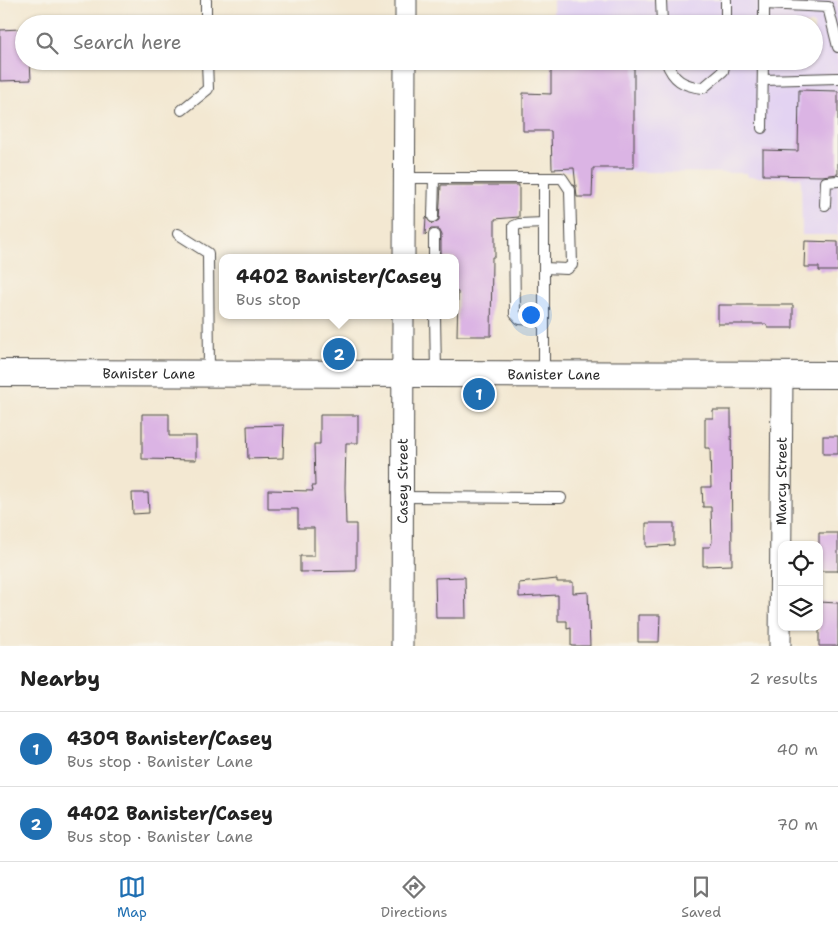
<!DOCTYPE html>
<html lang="en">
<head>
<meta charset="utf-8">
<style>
	:root { --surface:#fff; --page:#f6f6f6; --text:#222; --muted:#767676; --line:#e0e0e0; --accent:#1f6fb2 }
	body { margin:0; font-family:"Shantell Sans",sans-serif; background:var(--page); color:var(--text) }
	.controls { position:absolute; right:15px; bottom:15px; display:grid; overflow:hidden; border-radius:10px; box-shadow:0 1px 4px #0004 }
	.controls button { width:45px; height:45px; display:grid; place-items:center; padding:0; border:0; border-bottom:1px solid var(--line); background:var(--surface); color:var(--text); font:25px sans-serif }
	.you { position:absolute; left:530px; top:314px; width:18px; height:18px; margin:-12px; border:4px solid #fff; border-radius:50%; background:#1a73e8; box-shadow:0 0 0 8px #1a73e833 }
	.badge { display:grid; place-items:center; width:32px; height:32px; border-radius:50%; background:var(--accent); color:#fff; font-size:16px; font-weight:700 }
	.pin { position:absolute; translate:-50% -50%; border:2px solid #fff; box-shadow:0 1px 5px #0006 }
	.popup { position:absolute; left:219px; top:254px; width:240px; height:65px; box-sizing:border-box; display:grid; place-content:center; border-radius:10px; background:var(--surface); filter:drop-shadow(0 1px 4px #0005); font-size:16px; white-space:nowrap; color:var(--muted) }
	.popup b { font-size:19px; color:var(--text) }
	.popup::after { content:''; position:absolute; left:50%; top:100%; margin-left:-10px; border:10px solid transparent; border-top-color:var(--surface) }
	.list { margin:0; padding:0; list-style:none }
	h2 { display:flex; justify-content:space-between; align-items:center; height:65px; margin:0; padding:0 20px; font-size:21px }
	h2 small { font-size:16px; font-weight:400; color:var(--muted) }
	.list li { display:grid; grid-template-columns:32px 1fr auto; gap:15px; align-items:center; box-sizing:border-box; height:75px; padding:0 20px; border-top:1px solid var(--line) }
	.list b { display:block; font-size:19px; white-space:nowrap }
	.list p { margin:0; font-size:16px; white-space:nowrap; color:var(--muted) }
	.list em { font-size:16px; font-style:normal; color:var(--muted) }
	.icon { flex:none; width:28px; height:28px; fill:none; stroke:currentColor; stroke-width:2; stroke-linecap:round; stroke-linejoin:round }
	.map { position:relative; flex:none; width:838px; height:646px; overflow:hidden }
	.search { position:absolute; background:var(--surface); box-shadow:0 1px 4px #0004; left:15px; right:15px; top:15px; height:55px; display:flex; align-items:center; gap:12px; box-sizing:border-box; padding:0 18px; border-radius:28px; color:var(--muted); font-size:19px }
	.sheet { height:215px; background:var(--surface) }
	nav { display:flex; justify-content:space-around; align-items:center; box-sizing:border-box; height:70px; border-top:1px solid var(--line); background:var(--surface); font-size:14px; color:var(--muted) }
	nav a { display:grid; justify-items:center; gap:2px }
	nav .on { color:var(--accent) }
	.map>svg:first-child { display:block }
</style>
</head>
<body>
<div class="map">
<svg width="838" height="646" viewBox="0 0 838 646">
	<rect width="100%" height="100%" fill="#f7f3e8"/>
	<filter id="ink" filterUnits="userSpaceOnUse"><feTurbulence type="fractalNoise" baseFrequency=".02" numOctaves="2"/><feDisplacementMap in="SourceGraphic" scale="10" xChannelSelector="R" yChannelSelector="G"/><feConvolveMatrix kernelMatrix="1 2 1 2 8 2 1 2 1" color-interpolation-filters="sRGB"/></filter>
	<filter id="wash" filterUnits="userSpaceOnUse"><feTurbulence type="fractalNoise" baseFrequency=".0096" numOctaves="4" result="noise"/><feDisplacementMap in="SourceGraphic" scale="20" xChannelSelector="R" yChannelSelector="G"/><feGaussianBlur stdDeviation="1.12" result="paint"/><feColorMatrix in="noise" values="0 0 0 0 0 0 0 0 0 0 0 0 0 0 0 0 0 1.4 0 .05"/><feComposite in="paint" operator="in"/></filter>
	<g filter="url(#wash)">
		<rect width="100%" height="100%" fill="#f3e8d2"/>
		<polygon fill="#e3d3f2" points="553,0 838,0 838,235 802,235 801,178 748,177 747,173 551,171 552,61 814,61 814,24 553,24"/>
		<g id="blocks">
			<g fill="#dbb4e4">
				<polygon points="20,29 21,43 24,43 24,61 30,61 31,80 0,81 0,30"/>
				<polygon points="551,61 634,61 634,168 593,168 592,197 577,197 574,168 552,169 551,131 523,131 523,93 551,94"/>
				<polygon points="799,90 838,91 838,174 822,176 763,175 763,150 798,151"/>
				<polygon points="441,185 519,185 519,217 495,219 495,257 492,257 491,336 457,336 458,292 455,291 455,258 441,258 441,235 438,229 431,229 425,235 426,217 432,224 439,220"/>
				<polygon points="805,241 838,242 838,271 819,271 819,267 804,267"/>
				<polygon points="718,305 793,305 793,328 768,328 766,324 718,324"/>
				<polygon points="713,410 731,410 732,565 703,566 703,547 710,547 712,542 711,507 703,507 702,487 711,487 710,448 705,448 705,418 713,418"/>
				<polygon points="142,414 169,414 169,436 196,436 196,460 142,459"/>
				<polygon points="320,415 358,415 358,443 346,443 345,487 346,524 356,524 356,571 300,572 300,556 314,556 314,528 298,528 298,509 268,509 268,490 313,491 312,486 315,486 314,444 320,444"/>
				<polygon points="284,425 283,458 248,459 247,426"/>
				<rect x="823" y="436" width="15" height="18"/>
				<polygon points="132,493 148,493 149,513 133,514"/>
				<polygon points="646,523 674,523 674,545 646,547"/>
				<rect x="819" y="533" width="19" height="38"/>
				<polygon points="465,577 466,618 436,618 435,578"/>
				<polygon points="557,579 557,582 573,582 573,593 588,592 590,646 571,646 571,628 567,629 567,621 558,621 558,595 519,597 519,583"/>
				<polygon points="819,602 838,603 838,646 819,646"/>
				<polygon points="638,615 660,615 659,642 638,642"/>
			</g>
		</g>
	</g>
	<g filter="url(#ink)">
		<use href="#blocks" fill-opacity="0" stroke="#494744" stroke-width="1"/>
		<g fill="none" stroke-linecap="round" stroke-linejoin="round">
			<defs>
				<g id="service">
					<polyline points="206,0 206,24"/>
					<polyline points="661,0 662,24"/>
					<polyline points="726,0 726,24"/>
					<polyline points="764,0 764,4 828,7 838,47"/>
					<polyline points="764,24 764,4"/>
					<path d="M666,61c7,19 17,25 37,27l20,-17 2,-10"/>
					<polyline points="763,80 838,78"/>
					<polyline points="182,110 208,89 207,61"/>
					<polyline points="762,128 763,61"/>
					<polyline points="404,178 562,178 570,190 572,265 567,269 544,268"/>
					<polyline points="544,178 544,374"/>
					<polyline points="825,205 826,182 838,181"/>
					<polyline points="433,217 434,178"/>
					<polyline points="544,223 519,224 514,226 515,314 520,319 544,321"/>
					<polyline points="178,234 208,253 209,373"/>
					<polyline points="434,235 434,258"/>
					<polyline points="435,315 436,373"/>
					<polyline points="403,497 561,498"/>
				</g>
				<g id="minor">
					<polyline points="406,24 406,0"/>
					<polyline points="404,258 405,61"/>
					<path id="s1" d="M402,646l1,-331"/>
					<path id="s2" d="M780,646l2,-271"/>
				</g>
				<g id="tertiary">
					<path id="s3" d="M0,373l838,2"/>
				</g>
			</defs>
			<use href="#service" stroke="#494744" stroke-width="12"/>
			<use href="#minor" stroke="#494744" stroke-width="23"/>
			<use href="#tertiary" stroke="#494744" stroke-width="28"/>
			<use href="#service" stroke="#fff" stroke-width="10"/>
			<use href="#minor" stroke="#fff" stroke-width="21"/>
			<use href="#tertiary" stroke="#fff" stroke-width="26"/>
		</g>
	</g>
	<g text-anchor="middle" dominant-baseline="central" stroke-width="5" stroke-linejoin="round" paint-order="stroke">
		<g font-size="14" fill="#2b2b2b" stroke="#f7f3e8">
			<text stroke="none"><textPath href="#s3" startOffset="149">Banister Lane</textPath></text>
			<text stroke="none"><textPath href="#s3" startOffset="554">Banister Lane</textPath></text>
			<text stroke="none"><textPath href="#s2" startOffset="165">Marcy Street</textPath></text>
			<text stroke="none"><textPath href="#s1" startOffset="165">Casey Street</textPath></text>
		</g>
	</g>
</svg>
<div class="controls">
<button><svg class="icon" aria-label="locate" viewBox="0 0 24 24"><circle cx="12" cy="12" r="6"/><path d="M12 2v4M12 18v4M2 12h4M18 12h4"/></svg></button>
<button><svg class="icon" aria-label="layers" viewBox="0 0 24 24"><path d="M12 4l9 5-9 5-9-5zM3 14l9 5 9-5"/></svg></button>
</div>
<div class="you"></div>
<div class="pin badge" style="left:479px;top:394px">1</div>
<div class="pin badge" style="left:339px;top:354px">2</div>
<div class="popup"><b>4402 Banister/Casey</b>Bus stop</div>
<div class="search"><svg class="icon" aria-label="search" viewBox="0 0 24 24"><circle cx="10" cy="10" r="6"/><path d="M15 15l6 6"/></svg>Search here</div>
</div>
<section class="sheet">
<h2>Nearby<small>2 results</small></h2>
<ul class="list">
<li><span class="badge">1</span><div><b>4309 Banister/Casey</b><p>Bus stop · Banister Lane</p></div><em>40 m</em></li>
<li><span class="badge">2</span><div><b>4402 Banister/Casey</b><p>Bus stop · Banister Lane</p></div><em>70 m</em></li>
</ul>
</section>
<nav>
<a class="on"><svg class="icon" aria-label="map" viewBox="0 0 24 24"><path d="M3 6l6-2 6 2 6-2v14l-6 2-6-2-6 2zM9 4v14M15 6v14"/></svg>Map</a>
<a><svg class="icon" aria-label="directions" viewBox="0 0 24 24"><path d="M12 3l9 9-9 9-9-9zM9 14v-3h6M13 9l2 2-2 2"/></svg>Directions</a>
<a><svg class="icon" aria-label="saved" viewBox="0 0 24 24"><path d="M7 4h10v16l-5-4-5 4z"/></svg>Saved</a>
</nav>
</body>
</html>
